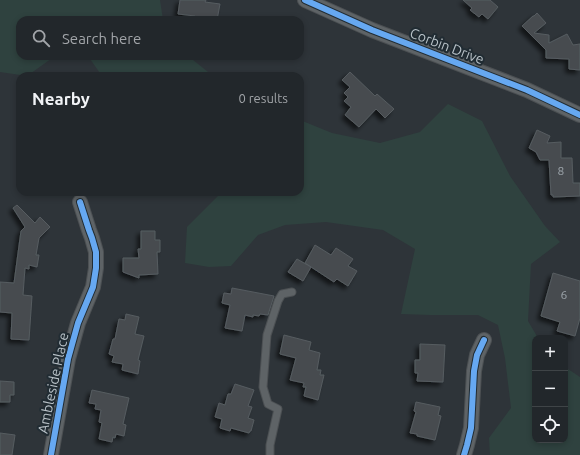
<!DOCTYPE html>
<html lang="en">
<head>
<meta charset="utf-8">
<style>
	:root { --surface:#22272b; --page:#2e3337; --text:#f1f3f6; --muted:#a2a5a9; --line:#3f4447 }
	body { margin:0; font-family:Ubuntu,sans-serif; background:var(--page); color:var(--text) }
	.controls { position:absolute; right:12px; bottom:12px; display:grid; overflow:hidden; border-radius:8px; box-shadow:0 2px 6px #0003 }
	.controls button { width:36px; height:36px; display:grid; place-items:center; padding:0; border:0; border-bottom:1px solid var(--line); background:var(--surface); color:var(--text); font:20px sans-serif }
	.list { margin:0; padding:0; list-style:none }
	h2 { display:flex; justify-content:space-between; align-items:center; height:52px; margin:0; padding:0 16px; font-size:17px }
	h2 small { font-size:13px; font-weight:400; color:var(--muted) }
	.icon { flex:none; width:22px; height:22px; fill:none; stroke:currentColor; stroke-width:2; stroke-linecap:round; stroke-linejoin:round }
	.map { position:relative; flex:none; width:580px; height:455px; overflow:hidden }
	.search { position:absolute; background:var(--surface); box-shadow:0 2px 6px #0003; left:16px; top:16px; width:288px; height:44px; display:flex; align-items:center; gap:10px; box-sizing:border-box; padding:0 14px; border-radius:12px; color:var(--muted); font-size:15px }
	.panel { position:absolute; background:var(--surface); box-shadow:0 2px 6px #0003; left:16px; top:72px; width:288px; height:124px; border-radius:12px }
	.map>svg:first-child { display:block }
</style>
</head>
<body>
<div class="map">
<svg width="580" height="455" viewBox="0 0 580 455">
	<defs>
		<filter id="shadow"><feDropShadow dx="-3.5" dy="3.5" stdDeviation="2" flood-color="#0009"/></filter>
	</defs>
	<rect width="100%" height="100%" fill="#2e3439"/>
	<g fill="#2f423f">
		<polygon points="0,0 160,0 163,20 20,20 20,56 55,56 27,76 0,72"/>
		<polygon points="88,56 188,56 213,76 102,76"/>
		<polygon points="448,104 482,121 510,176 545,226 560,242 531,264 528,321 538,338 535,338 535,440 565,440 565,366 568,369 580,377 580,455 490,455 489,438 511,408 505,358 498,325 478,315 430,315 401,314 415,249 383,230 326,222 285,225 258,235 231,266 209,267 185,263 187,227 218,196 216,192 300,192 300,120 332,133 380,143 420,132"/>
	</g>
	<g fill="#474c50" stroke="#565c60" filter="url(#shadow)">
		<polygon points="180,0 206,0 205,2 220,4 217,20 195,20 195,16 178,14"/>
		<polygon points="463,0 490,0 498,7 488,19 482,14 479,17 470,10 472,8"/>
		<polygon points="537,13 546,23 534,33 549,35 549,43 567,34 573,45 580,44 580,70 569,69 569,59 546,58 546,50 522,26 533,16 534,16"/>
		<polygon points="350,72 375,96 377,94 394,109 385,118 376,109 359,127 345,115 351,107 344,101 348,97 344,93 350,87 342,80"/>
		<polygon points="537,130 550,136 547,143 561,142 561,158 572,158 573,183 580,183 580,196 553,197 553,195 551,195 549,160 540,160 536,152 529,148"/>
		<polygon points="17,205 35,223 40,217 50,227 39,238 36,255 39,255 37,267 29,265 29,269 25,268 23,295 32,296 29,340 11,339 12,313 0,312 0,282 14,283 21,231 25,227 13,208"/>
		<polygon points="141,231 155,231 155,240 160,240 160,252 157,252 158,274 139,275 139,278 123,272 123,258 139,258 138,249 141,249"/>
		<polygon points="315,245 331,255 336,248 353,259 348,266 357,271 348,286 337,279 334,282 305,263"/>
		<polygon points="297,259 311,267 303,281 288,272"/>
		<polygon points="553,273 580,281 580,318 575,336 557,331 560,322 541,316"/>
		<polygon points="232,288 274,296 268,315 260,314 259,316 253,315 253,317 245,315 242,331 225,328 230,305 222,303 224,293 231,294"/>
		<polygon points="126,314 139,317 135,334 144,336 138,360 140,361 138,374 122,370 123,364 112,362 114,356 109,354 113,339 115,339 119,319 125,320"/>
		<polygon points="284,335 311,342 309,350 320,353 317,370 321,370 320,375 324,375 318,400 304,396 306,387 303,387 304,383 290,380 296,358 280,354"/>
		<polygon points="420,344 445,345 443,382 417,381 418,373 415,373 415,360 420,360"/>
		<polygon points="0,381 14,382 14,395 10,395 10,402 0,402"/>
		<polygon points="235,384 254,390 248,406 252,407 248,418 254,420 251,431 250,431 249,433 231,428 230,431 220,428 222,419 215,417 219,403 225,405 228,394 231,394"/>
		<polygon points="92,390 129,398 123,424 126,425 124,436 116,434 115,438 113,437 112,442 99,439 102,423 99,422 101,410 95,409 96,404 89,403"/>
		<polygon points="416,402 440,407 438,415 441,416 435,440 417,436 417,434 410,433 416,412 414,411"/>
		<polygon points="0,433 15,435 12,455 0,455"/>
	</g>
	<g fill="none" stroke-linecap="round" stroke-linejoin="round">
		<defs>
			<polyline id="service" points="270,455 270,445 278,409 268,404 263,387 267,335 278,301 282,294 292,292"/>
			<g id="minor">
				<polyline points="305,0 372,30 527,90 580,115"/>
				<polyline points="51,455 68,359 78,323 93,287 96,268 96,252 92,238 89,230 80,202"/>
				<polyline points="464,455 467,445 471,428 474,371 477,355 484,340"/>
			</g>
		</defs>
		<use href="#service" stroke="#4c5053" stroke-width="9"/>
		<use href="#minor" stroke="#4c5053" stroke-width="16"/>
		<use href="#service" stroke="#5e6366" stroke-width="7"/>
		<use href="#minor" stroke="#5e6366" stroke-width="14"/>
		<defs>
			<g id="cycleway">
				<polyline points="305,0 372,30 527,90 580,115"/>
				<polyline points="51,455 68,359 78,323 93,287 96,268 96,252 92,238 89,230 80,202"/>
				<polyline points="464,455 467,445 471,428 474,371 477,355 484,340"/>
			</g>
		</defs>
		<use href="#cycleway" stroke="#212c33" stroke-width="8"/>
		<use href="#cycleway" stroke="#66a8f1" stroke-width="6"/>
	</g>
	<g text-anchor="middle" dominant-baseline="central" stroke-width="4" stroke-linejoin="round" paint-order="stroke">
		<g font-size="12" fill="#9ca4aa">
			<text x="561" y="170">8</text>
			<text x="564" y="294">6</text>
		</g>
		<g font-size="14" fill="#b9c2c8" stroke="#212c33">
			<text transform="translate(447 46) rotate(21)">Corbin Drive</text>
			<text transform="translate(53 383) rotate(-78)">Ambleside Place</text>
		</g>
	</g>
</svg>
<div class="controls">
<button>+</button>
<button>−</button>
<button><svg class="icon" aria-label="locate" viewBox="0 0 24 24"><circle cx="12" cy="12" r="6"/><path d="M12 2v4M12 18v4M2 12h4M18 12h4"/></svg></button>
</div>
<div class="search"><svg class="icon" aria-label="search" viewBox="0 0 24 24"><circle cx="10" cy="10" r="6"/><path d="M15 15l6 6"/></svg>Search here</div>
<section class="panel">
<h2>Nearby<small>0 results</small></h2>
<ul class="list">
</ul>
</section>
</div>
</body>
</html>
